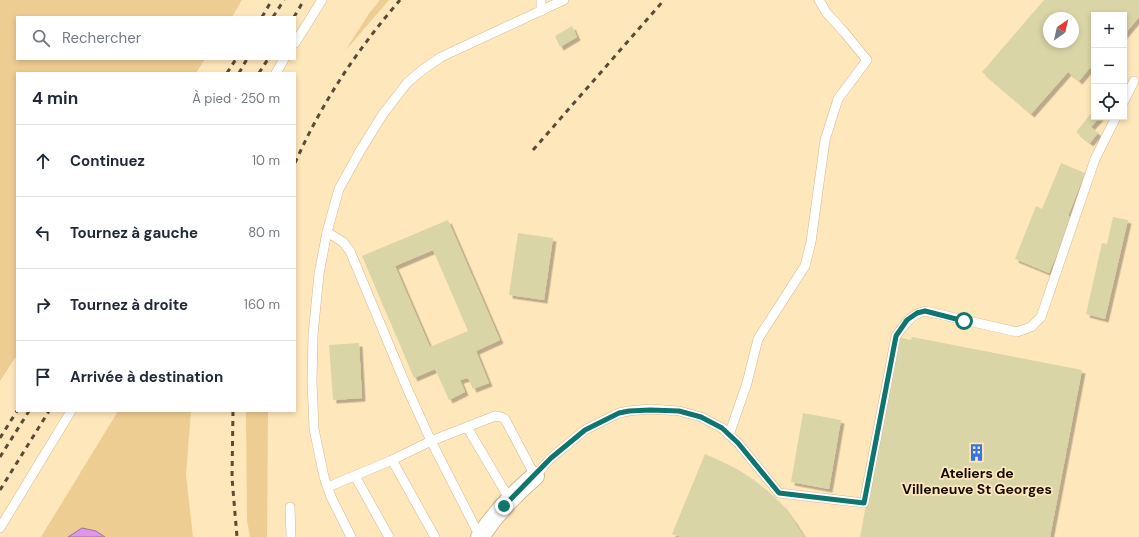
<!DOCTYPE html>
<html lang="fr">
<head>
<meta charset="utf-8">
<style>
	:root { --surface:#fff; --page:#f2f2f3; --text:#1f2937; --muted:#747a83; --line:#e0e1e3 }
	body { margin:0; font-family:"DM Sans",sans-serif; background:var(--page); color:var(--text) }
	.controls { position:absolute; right:12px; top:12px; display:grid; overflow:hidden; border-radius:0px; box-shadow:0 2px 6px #0003 }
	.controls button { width:36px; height:36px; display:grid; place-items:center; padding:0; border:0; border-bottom:1px solid var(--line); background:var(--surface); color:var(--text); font:20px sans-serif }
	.compass { position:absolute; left:1043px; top:12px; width:36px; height:36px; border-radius:50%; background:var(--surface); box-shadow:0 2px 6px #0003; rotate:34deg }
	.stop { position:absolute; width:12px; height:12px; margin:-9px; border:3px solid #0f766e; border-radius:50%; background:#fff }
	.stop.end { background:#0f766e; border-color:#fff; box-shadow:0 1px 4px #0008 }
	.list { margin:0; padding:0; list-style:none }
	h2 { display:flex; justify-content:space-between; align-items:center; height:52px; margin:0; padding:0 16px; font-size:17px }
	h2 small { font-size:13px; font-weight:400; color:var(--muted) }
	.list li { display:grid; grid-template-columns:26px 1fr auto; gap:12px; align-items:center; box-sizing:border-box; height:72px; padding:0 16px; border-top:1px solid var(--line) }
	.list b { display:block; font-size:15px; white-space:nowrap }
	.list em { font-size:13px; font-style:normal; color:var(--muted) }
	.icon { flex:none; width:22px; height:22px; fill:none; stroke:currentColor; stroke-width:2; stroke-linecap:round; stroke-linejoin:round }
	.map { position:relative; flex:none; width:1139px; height:537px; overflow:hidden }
	.search { position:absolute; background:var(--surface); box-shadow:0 2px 6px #0003; left:16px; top:16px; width:280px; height:44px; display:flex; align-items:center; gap:10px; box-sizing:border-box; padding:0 14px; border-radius:0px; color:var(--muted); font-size:15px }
	.panel { position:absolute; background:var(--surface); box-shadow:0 2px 6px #0003; left:16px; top:72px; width:280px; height:340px; border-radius:0px }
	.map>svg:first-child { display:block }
</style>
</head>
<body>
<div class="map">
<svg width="1139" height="537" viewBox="0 0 1139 537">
	<defs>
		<filter id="shadow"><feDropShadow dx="3.5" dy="3.5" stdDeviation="0" flood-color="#0004"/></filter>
	</defs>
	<rect width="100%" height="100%" fill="#ffe7bc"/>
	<g fill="#eecd92">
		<polygon points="0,0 242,0 232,17 17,17 17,59 205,59 196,73 17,73 17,355 0,381"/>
		<polygon points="380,0 389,0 345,51 370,12"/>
		<polygon points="118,411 191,411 186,475 193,537 105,537 96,531 69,537 41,537"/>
		<polygon points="246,411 268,411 267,537 250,537 247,520"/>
	</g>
	<polygon fill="#dc97e7" stroke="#a06da2" points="82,528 96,531 105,537 68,537"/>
	<g fill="#dad5a7" fill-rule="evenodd" filter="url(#shadow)">
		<path d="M1044,0h95v17l-15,18v-20h-30v52l-5,2 -10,12 -11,-9 -37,42 -49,-42zM1049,18h24v24h-24z"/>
		<polygon points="572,26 577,37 560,47 555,36"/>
		<polygon points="1094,110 1094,117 1100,117 1091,127 1098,133 1090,143 1076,132"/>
		<polygon points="1061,163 1085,173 1068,216 1072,218 1049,273 1015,259 1036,206 1042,209"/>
		<polygon points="1113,217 1128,220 1105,319 1086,314 1102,243 1107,244"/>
		<path d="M448,220l52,120 -24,11 13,32 -16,6 -5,-11 -8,2 5,12 -16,8 -14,-31 -21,9 -52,-122zM433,250l35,81 -38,16 -35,-81z"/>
		<polygon points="518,233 553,238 544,300 509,295"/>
		<polygon points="898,337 911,340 912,337 1082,370 1050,537 860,537"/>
		<polygon points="359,343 362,398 333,400 329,345"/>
		<polygon points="803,413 841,420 829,489 791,482"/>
		<polygon points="705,454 721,461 737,469 754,480 770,493 783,506 794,521 804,537 681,537 672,534"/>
	</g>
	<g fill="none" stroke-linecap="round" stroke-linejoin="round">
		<defs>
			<g id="service">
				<polyline points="541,0 541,11"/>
				<polyline points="295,43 322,0"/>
				<polyline points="276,73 284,59"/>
				<polyline points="1124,101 1134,81"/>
				<polyline points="327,232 343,242 350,251 407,388 431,441 475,527 481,536"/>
				<polyline points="467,427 510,500"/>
				<polyline points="729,435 747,383 758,339 805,266 811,242 825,140 838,99 867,60 844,32 826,12 819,0"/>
				<polyline points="392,460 435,537"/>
				<polyline points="355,476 389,537"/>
				<path d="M328,487l64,-27 39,-19 64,-25 6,1 4,2 30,57 16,-18 34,-28 34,-17 10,-2 21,-2 29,2 22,6 21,11 16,15 41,50 85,10 32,-167c9,-12 14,-21 29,-25l92,21 14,-5 10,-10 54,-158 21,-42"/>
				<polyline points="290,507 291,537"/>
				<polyline points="0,528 71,411"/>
				<polyline points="351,537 331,497 324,477 314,429 312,381 313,335 319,274 327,232 339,189 360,151 383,114 407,83 421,71 441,57 564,0"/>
			</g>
			<path id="minor" d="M480,537c15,-23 34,-43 55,-61"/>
		</defs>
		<use href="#service" stroke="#d1ba91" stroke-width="10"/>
		<use href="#minor" stroke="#d1ba91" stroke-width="20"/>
		<use href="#service" stroke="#fff" stroke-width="9"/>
		<use href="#minor" stroke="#fff" stroke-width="18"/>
		<g stroke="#584b37" stroke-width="3" stroke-dasharray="5 5" stroke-linecap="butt">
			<polyline points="262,17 272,0"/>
			<polyline points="273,17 284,0"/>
			<polyline points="294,17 304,0"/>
			<polyline points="227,73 236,59"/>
			<polyline points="239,73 247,59"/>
			<polyline points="259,73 268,59"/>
			<polyline points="533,150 664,0"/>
			<path d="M295,163c27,-61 62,-113 105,-163"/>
			<polyline points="233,411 232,478 237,537"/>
			<polyline points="0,438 17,411"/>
			<polyline points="0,457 29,411"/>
			<polyline points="0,490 49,411"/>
		</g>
	</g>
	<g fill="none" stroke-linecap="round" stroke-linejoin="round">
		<polyline stroke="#0f766e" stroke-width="5" points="504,506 551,458 585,430 619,413 629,411 650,410 679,411 701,417 722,428 738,443 779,493 864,503 896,336 907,320 917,313 925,311 964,321"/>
	</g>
	<defs>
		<symbol id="building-bare" viewBox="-9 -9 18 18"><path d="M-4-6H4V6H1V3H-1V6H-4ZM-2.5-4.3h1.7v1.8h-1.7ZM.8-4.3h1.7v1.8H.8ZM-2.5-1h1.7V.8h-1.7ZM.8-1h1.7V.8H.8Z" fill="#3973e2" stroke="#ffe7bc" stroke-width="2.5" paint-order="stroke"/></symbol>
	</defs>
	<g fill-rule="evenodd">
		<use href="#building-bare" x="964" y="440" width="25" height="25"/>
	</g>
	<g text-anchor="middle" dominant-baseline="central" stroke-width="3.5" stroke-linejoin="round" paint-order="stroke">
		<g font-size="14" font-weight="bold" fill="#140c01" stroke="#ffe7bc">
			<text x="977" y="473">Ateliers de<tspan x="977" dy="16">Villeneuve St Georges</tspan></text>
		</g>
	</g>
</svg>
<div class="controls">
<button>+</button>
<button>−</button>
<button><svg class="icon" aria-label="locate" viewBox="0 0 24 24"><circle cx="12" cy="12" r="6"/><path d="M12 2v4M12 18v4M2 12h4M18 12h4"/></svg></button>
</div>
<svg class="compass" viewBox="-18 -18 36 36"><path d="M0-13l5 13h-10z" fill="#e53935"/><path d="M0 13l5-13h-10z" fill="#747a83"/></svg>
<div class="stop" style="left:964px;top:321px"></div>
<div class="stop end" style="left:504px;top:506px"></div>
<div class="search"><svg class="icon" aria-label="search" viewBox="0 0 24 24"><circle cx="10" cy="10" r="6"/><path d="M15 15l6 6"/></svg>Rechercher</div>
<section class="panel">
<h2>4 min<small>À pied · 250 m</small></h2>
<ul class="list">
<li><svg class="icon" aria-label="ahead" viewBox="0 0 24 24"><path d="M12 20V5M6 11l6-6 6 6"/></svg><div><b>Continuez</b></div><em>10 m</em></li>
<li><svg class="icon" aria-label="left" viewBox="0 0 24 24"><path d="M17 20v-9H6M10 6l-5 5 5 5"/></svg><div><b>Tournez à gauche</b></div><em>80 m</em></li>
<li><svg class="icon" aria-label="right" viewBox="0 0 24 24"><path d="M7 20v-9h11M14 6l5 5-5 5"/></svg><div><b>Tournez à droite</b></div><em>160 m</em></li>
<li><svg class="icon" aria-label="arrive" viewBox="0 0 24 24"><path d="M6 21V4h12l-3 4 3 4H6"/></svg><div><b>Arrivée à destination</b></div></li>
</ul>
</section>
</div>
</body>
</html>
